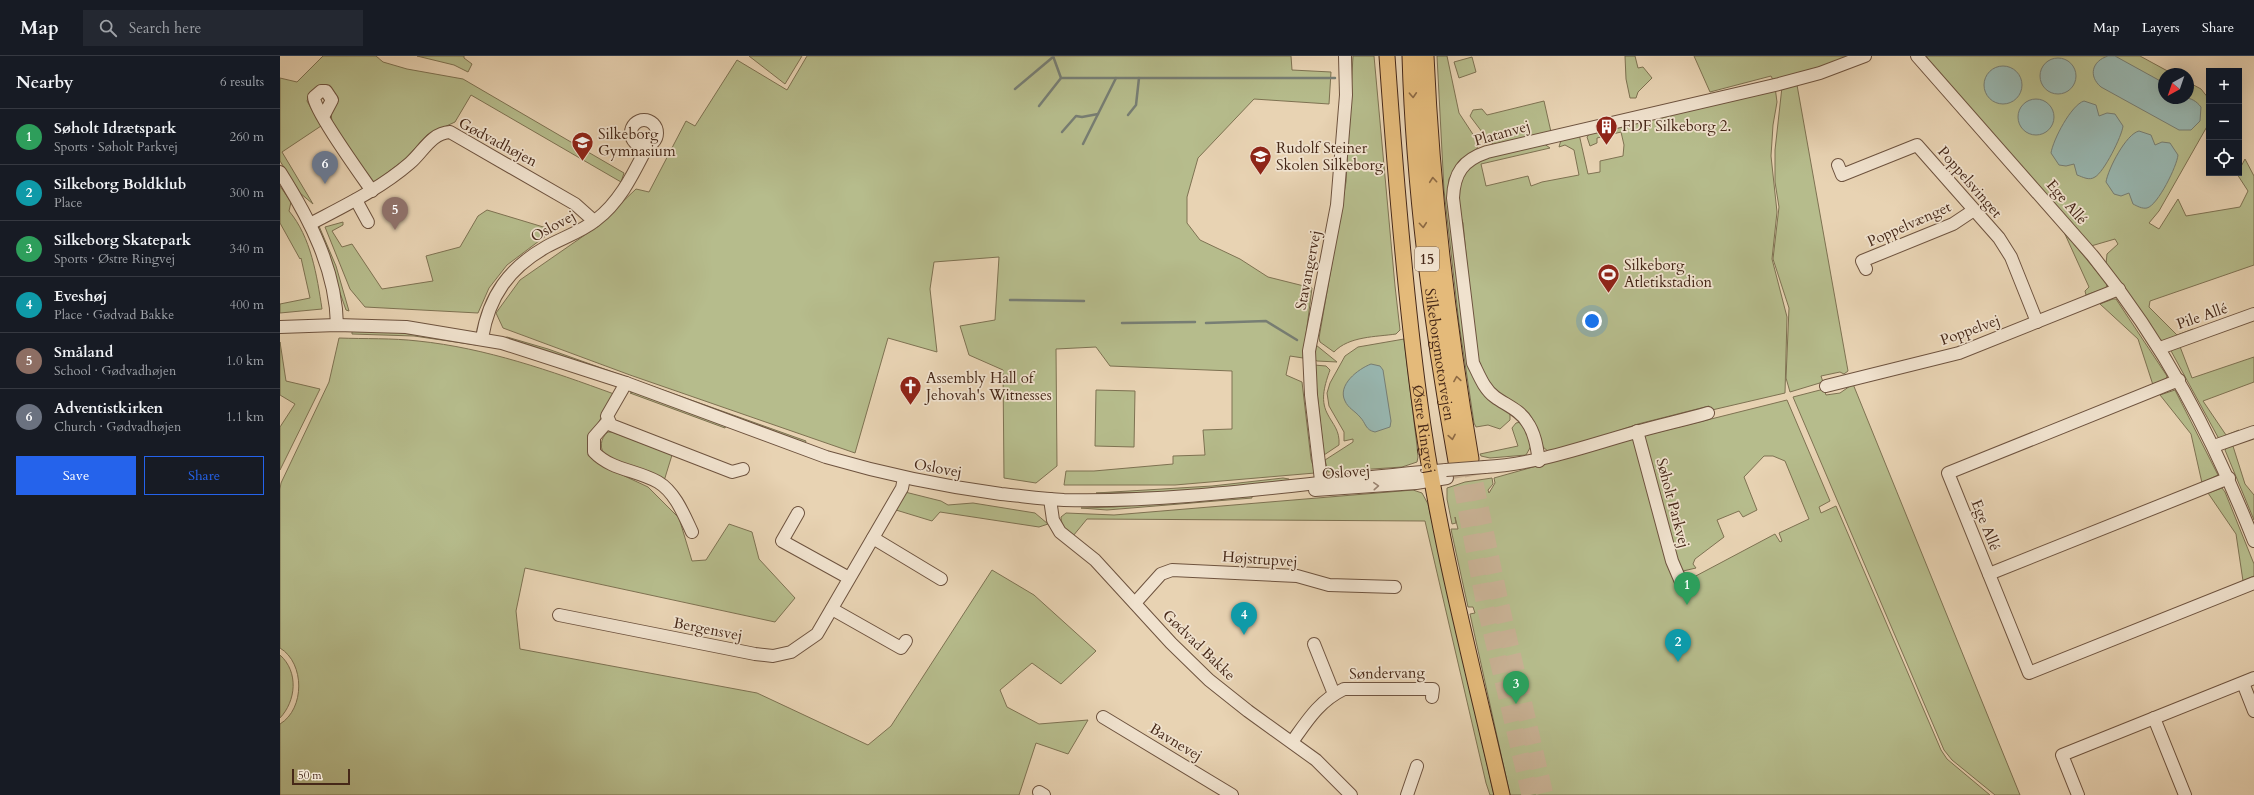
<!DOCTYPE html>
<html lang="en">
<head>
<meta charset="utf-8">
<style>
	:root { --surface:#171b24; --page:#242831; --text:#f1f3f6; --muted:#9ea1a6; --line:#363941; --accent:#2563eb }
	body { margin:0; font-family:Cardo,serif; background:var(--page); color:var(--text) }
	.controls { position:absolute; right:12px; top:12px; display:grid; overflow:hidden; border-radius:0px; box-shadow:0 4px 16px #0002 }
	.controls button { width:36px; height:36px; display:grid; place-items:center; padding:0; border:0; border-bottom:1px solid var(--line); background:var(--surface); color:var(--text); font:20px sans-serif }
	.compass { position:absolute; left:1878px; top:12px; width:36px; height:36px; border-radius:50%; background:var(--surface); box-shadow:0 4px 16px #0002; rotate:220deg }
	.scale { position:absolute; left:12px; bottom:10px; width:58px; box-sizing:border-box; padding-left:4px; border:2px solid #462818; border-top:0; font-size:11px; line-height:14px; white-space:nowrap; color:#462818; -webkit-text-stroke:3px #f0e2ce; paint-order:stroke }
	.you { position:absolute; left:1312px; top:265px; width:14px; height:14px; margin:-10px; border:3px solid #fff; border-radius:50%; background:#1a73e8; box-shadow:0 0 0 6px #1a73e833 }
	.badge { display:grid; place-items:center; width:26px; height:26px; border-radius:50%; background:var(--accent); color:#fff; font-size:13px; font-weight:700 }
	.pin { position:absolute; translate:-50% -33px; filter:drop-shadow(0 1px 2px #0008) }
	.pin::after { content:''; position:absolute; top:21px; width:14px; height:12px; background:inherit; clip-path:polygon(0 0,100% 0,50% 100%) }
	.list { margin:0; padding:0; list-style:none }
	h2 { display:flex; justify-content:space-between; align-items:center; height:52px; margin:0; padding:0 16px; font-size:17px }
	h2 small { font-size:13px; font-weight:400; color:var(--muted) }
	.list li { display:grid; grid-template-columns:26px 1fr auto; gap:12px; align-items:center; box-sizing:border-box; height:56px; padding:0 16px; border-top:1px solid var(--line) }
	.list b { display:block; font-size:15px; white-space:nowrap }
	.list p { margin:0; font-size:13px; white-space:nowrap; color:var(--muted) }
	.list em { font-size:13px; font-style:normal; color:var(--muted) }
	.actions { display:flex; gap:8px; padding:12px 16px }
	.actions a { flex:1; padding:9px 0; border:1px solid var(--accent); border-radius:0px; text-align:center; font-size:14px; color:var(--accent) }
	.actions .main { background:var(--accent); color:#fff }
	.icon { flex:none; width:22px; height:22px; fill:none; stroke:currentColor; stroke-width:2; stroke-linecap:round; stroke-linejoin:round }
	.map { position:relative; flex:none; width:1974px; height:739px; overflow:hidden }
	header { display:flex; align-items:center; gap:24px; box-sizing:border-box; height:56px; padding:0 20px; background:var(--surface); border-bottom:1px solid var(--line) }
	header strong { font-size:19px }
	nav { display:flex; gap:22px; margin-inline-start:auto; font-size:14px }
	.search { width:280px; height:36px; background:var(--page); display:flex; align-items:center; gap:10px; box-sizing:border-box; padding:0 14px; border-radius:0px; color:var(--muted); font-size:15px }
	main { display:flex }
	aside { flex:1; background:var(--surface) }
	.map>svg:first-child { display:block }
</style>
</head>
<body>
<header>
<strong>Map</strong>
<div class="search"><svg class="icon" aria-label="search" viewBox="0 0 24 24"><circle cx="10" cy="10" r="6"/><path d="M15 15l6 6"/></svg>Search here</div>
<nav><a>Map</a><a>Layers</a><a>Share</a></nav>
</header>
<main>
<aside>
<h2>Nearby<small>6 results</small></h2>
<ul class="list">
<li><span class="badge" style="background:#2e9e5b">1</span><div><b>Søholt Idrætspark</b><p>Sports · Søholt Parkvej</p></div><em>260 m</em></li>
<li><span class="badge" style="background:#0f9aa8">2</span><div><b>Silkeborg Boldklub</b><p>Place</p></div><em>300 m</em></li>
<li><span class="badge" style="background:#2e9e5b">3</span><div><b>Silkeborg Skatepark</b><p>Sports · Østre Ringvej</p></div><em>340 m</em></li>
<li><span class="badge" style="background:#0f9aa8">4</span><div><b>Eveshøj</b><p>Place · Gødvad Bakke</p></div><em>400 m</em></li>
<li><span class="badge" style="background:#8d6e63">5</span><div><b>Småland</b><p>School · Gødvadhøjen</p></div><em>1.0 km</em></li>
<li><span class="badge" style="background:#6b7280">6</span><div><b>Adventistkirken</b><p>Church · Gødvadhøjen</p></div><em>1.1 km</em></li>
</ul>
<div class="actions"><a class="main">Save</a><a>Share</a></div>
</aside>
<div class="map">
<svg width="1974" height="739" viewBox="0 0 1974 739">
	<rect width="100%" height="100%" fill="#e8d3b3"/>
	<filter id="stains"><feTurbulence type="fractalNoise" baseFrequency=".005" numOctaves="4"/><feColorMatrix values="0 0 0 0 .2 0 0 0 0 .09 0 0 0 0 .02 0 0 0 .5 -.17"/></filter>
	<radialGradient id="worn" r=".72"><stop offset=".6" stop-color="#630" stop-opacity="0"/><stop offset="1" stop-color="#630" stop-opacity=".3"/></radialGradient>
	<g fill="#b6bc8c" stroke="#7e7252" fill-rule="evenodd">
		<polygon points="43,0 96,0 103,6 127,13 183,23 344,117 341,126 191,39 175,66 147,79 124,104 95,126 92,125 52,67 51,55 41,29 30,36 27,45 41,70 2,96 33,148 20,137 0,105 0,22 17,26"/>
		<polygon points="137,0 184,0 184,2 192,8 188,16 174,9"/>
		<polygon points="469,0 522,0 505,28"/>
		<polygon points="527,0 1011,0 1012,14 1051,16 1049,48 974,43 918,102 907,141 907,167 920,184 960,203 988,221 1032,232 1023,302 1010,300 1006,319 1022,326 1031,403 1035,417 895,429 784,429 786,415 814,415 893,408 893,400 925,399 923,374 952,373 952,315 830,310 816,291 776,293 777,410 756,427 724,422 723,314 689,299 680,270 715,264 719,201 654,206 650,233 657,296 608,282 575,397 350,319 223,272 216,257 240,224 315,172 356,133 369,136 406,65 415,70 457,4 507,34"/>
		<path d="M1073,0h21l21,230 5,44 -4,4c-20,3 -47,2 -62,18l-14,-10 -1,-4 27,-156z"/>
		<polygon points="1157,0 1167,0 1179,57 1198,86 1197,93 1179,105 1169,123 1168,134 1175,198 1205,340 1230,357 1230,364 1220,373 1208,369 1196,371 1194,367 1179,267 1164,134"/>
		<polygon points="1345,0 1355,0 1358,12 1363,11 1372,22 1358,36 1356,42 1350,42 1346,23"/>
		<polygon points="1414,0 1578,0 1493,24 1491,20 1430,36"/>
		<polygon points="1643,0 1860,0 1893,18 1884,18 1884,42 1908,42 1908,26 1921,33 1929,43 1929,67 1879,155 1869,167 1879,173 1898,143 1906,160 1960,151 1968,135 1957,118 1965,103 1974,120 1974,209 1870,245 1869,251 1897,279 1913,273 1914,276 1883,285 1879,283 1826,208 1827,198 1838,188 1835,183 1811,190"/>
		<polygon points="1192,1 1196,16 1179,22 1174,6"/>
		<polygon points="1517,29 1568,315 1564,318 1560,316 1541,320 1543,326 1510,336 1506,322 1509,252 1493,203 1499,151 1495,126 1495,94 1502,31"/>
		<path d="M1495,31l2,15 -4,23 -2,31 6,56 -5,47 15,58 -2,76 -73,17 -3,-4 -71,18 -44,15 -45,13 -6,-5 -4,-14 -45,-44 -14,-22 -5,-20 -12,-124c-24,-66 33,-69 80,-80l7,5 -69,16 5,22 42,-10 3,10 11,-4 37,-7 -5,-25 -9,-5 -6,2 2,-7 18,-6 9,40 12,-2v-11l23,-5 1,-11 -3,-13 -24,6v5l-7,3 -3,-9 3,-4z"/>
		<polygon points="1264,45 1271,76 1219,89 1213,88 1208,84 1190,60 1193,54 1202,53 1207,59"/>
		<path d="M0,130l11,16 -2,9c22,26 28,65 33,98l-42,4v-9l30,-6 -9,-40 -1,1 -20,-36z"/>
		<polygon points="207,154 270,173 271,176 227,209 209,232 198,257 85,251 70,233 45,171 63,166 63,169 52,175 62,191 72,188 102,233 153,225 146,200 180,191 198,160"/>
		<polygon points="39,170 56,210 69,255 66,254 38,174"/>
		<polygon points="1784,176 1827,228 1826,232 1806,239 1805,235 1809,231"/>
		<polygon points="1833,243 1836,243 1887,320 1886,323 1873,329 1858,283 1820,248"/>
		<polygon points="72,275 116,276 196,287 196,289 134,280 72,278"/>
		<polygon points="227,281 268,293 526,385 525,388 223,282"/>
		<path d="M59,282c26,1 53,0 79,3 68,7 133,30 196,53l-24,44 11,27 47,22 31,31 13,43 14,-1 23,-36 23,8 7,27 36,39 -20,24 -250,-54 -9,43 4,38 237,44 111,52 23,-19 101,-156 42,25 62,56 -35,33 -29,-21 -32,27 7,17 32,17 49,-4 -20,34 -32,-11 -17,52h-739v-71c25,-15 25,-61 0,-76v-159l1,-6 48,-101z"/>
		<polygon points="1124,283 1137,390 1138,401 1137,406 1122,411 1048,416 1045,404 1073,386 1073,383 1064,385 1064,376 1049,350 1047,337 1050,327 1065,300 1078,291"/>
		<polygon points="0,286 6,325 40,333 0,414 0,371 15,348 0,339"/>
		<polygon points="1899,288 1912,322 1974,301 1974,326 1923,345 1946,379 1959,374 1960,377 1939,383 1890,293"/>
		<polygon points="1036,289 1057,306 1037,305 1035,304"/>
		<path d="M1034,309l12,1 4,4c-5,14 -10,29 -3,43 6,12 13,17 12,32l-15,10z"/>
		<polygon points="1573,328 1740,739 1715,739 1672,704 1664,694 1513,341 1544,333 1546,339 1560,337"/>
		<polygon points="816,334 855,335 854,391 815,390"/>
		<polygon points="1895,334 1938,419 1922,427 1911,378 1880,339"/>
		<polygon points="353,336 446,370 445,372 350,337"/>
		<path d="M1507,344l43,101 -11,6 2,6 15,-7 105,244 6,9 43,36h-480l-40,-181 5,-1 -2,-6h-5l-16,-73 -1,-5h7l-3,-12 1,6 -4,1 -5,-25v-11l18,-6 27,-4 1,6 -5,6 1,3 6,-10 -1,-5 153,-43zM1484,400h9l12,5 24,58 -30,14 3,8 -2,1 -5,-8 -83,44 -9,-7 13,-3 -3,-4 2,-5 29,-22 -7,-17 22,-9 4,6 14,-7 -13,-33z"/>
		<polygon points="1241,366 1245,370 1251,390 1246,399 1210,402 1201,400 1200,398 1238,390 1232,372 1236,367"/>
		<path d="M328,376h4l60,23 -8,26c-11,-4 -52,-18 -58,-24 -7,-8 -6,-19 2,-25z"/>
		<polygon points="1952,387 1965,428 1974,439 1974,464 1945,394"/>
		<polygon points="1003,422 1009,423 1009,426 890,436 816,437 932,430"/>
		<polygon points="1942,432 1945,436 1974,508 1974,520 1963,525 1956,478 1928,437"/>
		<path d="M1133,434l9,3 6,11 66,291h-4l-4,-12 -61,-262 -338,-2 -14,17c-6,-5 -12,-10 -12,-19l5,-4 48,2z"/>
		<polygon points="625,436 661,445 668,449 693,447 755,457 768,468 759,471 660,456 652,465 616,454"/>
		<polygon points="972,439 972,442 827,454 801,452 834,451"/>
		<path d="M0,599c19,17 16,46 0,63z"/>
	</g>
	<g fill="#98b7b1" stroke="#777e74">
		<path d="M1828,0h7l49,27v15c16,0 27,-4 37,9l-1,14 -9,9h-12l-78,-43c-13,-11 -9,-26 7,-31z"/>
		<circle cx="1778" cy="20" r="18"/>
		<circle cx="1723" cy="29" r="19"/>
		<circle cx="1756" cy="61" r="18"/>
		<path d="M1804,45l12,4 3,11 8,-3 8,1 8,12c-1,10 -19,46 -28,51 -6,4 -12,0 -18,-2l-3,-11 -8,2 -7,-1 -8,-12c2,-13 20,-48 33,-52z"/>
		<path d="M1859,75l12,4 4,10 7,-3 8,1 8,12c-1,11 -20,50 -31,53 -5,1 -10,-2 -14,-4l-4,-11 -8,3 -7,-2 -8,-12c2,-13 20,-48 33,-51z"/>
		<path d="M1091,308l9,2 3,4 8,51 -1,6 -15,5c-10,-2 -9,-9 -15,-15 -5,-6 -12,-9 -15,-16 -8,-16 13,-32 26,-37z"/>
	</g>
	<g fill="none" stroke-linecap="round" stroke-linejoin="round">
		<g stroke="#777e74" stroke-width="2.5">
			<polyline points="773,0 781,22 1055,22"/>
			<polyline points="735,33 773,1"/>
			<polyline points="759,50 781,22"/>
			<polyline points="848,59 856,49 859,22"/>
			<polyline points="782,76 796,60 802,61 818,58"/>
			<polyline points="803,88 836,22"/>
			<polyline points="730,244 804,245"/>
			<polyline points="842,267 915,266"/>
			<polyline points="926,267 986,265 1017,284"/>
		</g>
		<g stroke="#c8b194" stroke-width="17" stroke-dasharray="17 8" stroke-linecap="butt">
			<polyline points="1190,403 1219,541 1265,739"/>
			<polyline points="1177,405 1204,545 1250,739"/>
		</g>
		<defs>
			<g id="minor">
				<path d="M1637,0l175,199c72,89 120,180 162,286"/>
				<path d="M43,61l9,-17 -6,-9h-5l-7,6c0,13 47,78 58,94"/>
				<circle cx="364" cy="77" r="13"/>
				<polyline points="1558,109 1562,119 1637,89 1719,182 1731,201 1757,266"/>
				<path d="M0,116c29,46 56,97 57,153"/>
				<polyline points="76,144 88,166"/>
				<path d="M30,168c34,-18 70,-35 100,-61 13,-11 21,-30 40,-31l125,72 19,17"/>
				<polyline points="1586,213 1582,205 1673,168 1694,154"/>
				<path d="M0,271l57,-2 69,2 96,16 124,40 200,74c58,17 115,29 175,37 21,2 42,5 63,6 127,3 255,-20 382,-30"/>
				<path d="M202,282c7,-42 27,-70 64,-91 16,-9 35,-15 50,-27 25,-19 38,-48 52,-75"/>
				<polyline points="1880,292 1974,258"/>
				<polyline points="1899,324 1668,417 1749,617 1974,527"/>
				<polyline points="346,327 327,360 331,369 452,416 463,413"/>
				<polyline points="1546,330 1679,297 1839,233"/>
				<path d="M328,365l-14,16v15c17,18 43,18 64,30 17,10 26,33 34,50"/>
				<polyline points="1357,375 1392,505 1401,526"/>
				<polyline points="1934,390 1974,376"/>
				<path d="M1259,405c-2,-13 -4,-28 -12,-39 -7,-12 -21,-17 -32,-25 -11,-8 -16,-22 -22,-34l-20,-165c1,-25 10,-38 34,-46l292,-68 41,-11 45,-17"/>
				<path d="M1205,411c53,-3 101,-21 151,-35 24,-7 48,-12 72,-19"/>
				<polyline points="1042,433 1031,339 1029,295 1057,149 1066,39 1065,0"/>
				<polyline points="1035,434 1136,427 1167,422"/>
				<polyline points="770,443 773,464 780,476 815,504 891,587 929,624 968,655 1036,704 1071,739"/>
				<polyline points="518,457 502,485 569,522"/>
				<polyline points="593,482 661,523"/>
				<polyline points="1709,518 1949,422"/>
				<polyline points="855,547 881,518 892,514 1017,520 1049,529 1115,531"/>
				<polyline points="552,553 621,592 626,585"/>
				<polyline points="279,559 475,598 493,600 511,596 537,578 622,432 624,422"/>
				<polyline points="1034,588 1054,638"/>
				<polyline points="1963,627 1974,655"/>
				<polyline points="823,661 952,739"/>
				<polyline points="1874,662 1905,739"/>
				<path d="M1012,686c15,-21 27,-41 52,-53h89l-1,8"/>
				<polyline points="759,736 764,739"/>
				<polyline points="1127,739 1137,710"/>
				<polyline points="1798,739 1782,699 1974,622"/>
			</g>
			<g id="major">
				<path id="s1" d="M1107,0c8,114 17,228 32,341 17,134 53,266 83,398"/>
			</g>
			<g id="highway">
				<path id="s2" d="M1131,0c4,136 22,272 46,405"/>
				<path d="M1145,0c6,135 22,269 45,403"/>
			</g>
		</defs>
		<use href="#minor" stroke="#6e533f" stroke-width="14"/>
		<use href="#major" stroke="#462818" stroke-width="17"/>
		<use href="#highway" stroke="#462818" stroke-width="19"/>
		<use href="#minor" stroke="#f0e2ce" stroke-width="12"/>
		<use href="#major" stroke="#e4ba7a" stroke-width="15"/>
		<use href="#highway" stroke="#e4ba7a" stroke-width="17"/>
		<defs>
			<polyline id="minor-bridge" points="1166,414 1205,411"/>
		</defs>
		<use href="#minor-bridge" stroke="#6e533f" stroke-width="14" stroke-linecap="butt"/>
		<use href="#minor-bridge" stroke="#f0e2ce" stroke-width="12"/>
	</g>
	<defs><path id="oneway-chevron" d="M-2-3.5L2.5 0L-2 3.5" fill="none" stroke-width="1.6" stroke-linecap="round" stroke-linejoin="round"/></defs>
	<g stroke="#8d6a44">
		<use href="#oneway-chevron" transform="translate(1133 39) rotate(87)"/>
		<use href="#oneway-chevron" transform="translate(1153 124) rotate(-95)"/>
		<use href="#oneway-chevron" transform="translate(1143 169) rotate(85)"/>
		<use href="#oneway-chevron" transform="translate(1177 323) rotate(-99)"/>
		<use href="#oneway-chevron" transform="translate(1172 381) rotate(80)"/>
	</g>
	<use stroke="#9b8573" href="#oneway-chevron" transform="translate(1096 430) rotate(-4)"/>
	<defs>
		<symbol id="building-pin" viewBox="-11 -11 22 30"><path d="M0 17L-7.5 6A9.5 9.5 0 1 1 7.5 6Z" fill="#8f2418" stroke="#f0e2ce"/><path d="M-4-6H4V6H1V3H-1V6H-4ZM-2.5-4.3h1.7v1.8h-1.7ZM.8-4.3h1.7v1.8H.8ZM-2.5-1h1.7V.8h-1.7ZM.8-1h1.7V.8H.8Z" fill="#fff"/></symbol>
		<symbol id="school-pin" viewBox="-11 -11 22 30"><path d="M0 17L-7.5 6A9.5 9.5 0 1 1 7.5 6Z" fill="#8f2418" stroke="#f0e2ce"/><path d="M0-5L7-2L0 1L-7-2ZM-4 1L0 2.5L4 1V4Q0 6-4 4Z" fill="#fff"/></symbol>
		<symbol id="stadium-pin" viewBox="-11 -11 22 30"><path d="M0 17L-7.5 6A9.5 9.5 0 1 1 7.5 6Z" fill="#8f2418" stroke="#f0e2ce"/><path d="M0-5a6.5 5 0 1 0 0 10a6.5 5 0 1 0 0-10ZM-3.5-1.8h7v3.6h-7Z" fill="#fff"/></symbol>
		<symbol id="church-pin" viewBox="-11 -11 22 30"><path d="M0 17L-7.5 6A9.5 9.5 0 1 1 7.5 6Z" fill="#8f2418" stroke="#f0e2ce"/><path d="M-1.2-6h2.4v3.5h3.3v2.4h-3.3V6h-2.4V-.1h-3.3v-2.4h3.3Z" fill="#fff"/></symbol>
	</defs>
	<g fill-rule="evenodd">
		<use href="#building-pin" x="1314" y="58" width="25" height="34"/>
		<use href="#school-pin" x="290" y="74" width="25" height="34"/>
		<use href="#school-pin" x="968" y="88" width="25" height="34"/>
		<use href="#stadium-pin" x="1316" y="206" width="25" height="34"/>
		<use href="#church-pin" x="618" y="318" width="25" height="34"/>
	</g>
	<g text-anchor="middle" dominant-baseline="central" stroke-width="3.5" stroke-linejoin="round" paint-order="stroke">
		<rect fill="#f0e2ce" stroke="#79604f" stroke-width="1" x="1135" y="191" width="24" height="24" rx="3"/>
		<g font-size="14" font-weight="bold" fill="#462818">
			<text x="1147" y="203">15</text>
		</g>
		<g font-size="15" fill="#462818" stroke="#f0e2ce" text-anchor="start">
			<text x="1342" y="70">FDF Silkeborg 2.</text>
			<text x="318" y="78">Silkeborg<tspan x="318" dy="17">Gymnasium</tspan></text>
			<text x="996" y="92">Rudolf Steiner<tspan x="996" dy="17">Skolen Silkeborg</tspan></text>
			<text x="1344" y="209">Silkeborg<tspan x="1344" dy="17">Atletikstadion</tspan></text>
			<text x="646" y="322">Assembly Hall of<tspan x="646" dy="17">Jehovah's Witnesses</tspan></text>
		</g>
		<g font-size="15" fill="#462818" stroke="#f0e2ce">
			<text transform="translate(1222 77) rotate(-16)">Platanvej</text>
			<text transform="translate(218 86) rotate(28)">Gødvadhøjen</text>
			<text transform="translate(1690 126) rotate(49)">Poppelsvinget</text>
			<text transform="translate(1787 146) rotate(49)">Ege Allé</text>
			<text transform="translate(1629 168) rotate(-24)">Poppelvænget</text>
			<text transform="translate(273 170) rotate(-29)">Oslovej</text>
			<text transform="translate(1028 214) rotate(-79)">Stavangervej</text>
			<text transform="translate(1922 260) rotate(-19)">Pile Allé</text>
			<text transform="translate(1690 274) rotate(-20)">Poppelvej</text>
			<text stroke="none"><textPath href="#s2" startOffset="300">Silkeborgmotorvejen</textPath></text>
			<text stroke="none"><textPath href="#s1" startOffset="375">Østre Ringvej</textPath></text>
			<text transform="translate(658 412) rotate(10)">Oslovej</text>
			<text transform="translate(1066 416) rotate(-4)">Oslovej</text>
			<text transform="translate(1393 447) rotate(75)">Søholt Parkvej</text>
			<text transform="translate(1706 469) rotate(68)">Ege Allé</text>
			<text transform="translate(980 503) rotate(4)">Højstrupvej</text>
			<text transform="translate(428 573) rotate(11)">Bergensvej</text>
			<text transform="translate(919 589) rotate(44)">Gødvad Bakke</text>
			<text transform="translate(1107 617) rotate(-1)">Søndervang</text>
			<text transform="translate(896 686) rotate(31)">Bavnevej</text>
		</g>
	</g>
	<rect width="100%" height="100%" filter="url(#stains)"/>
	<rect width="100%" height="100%" fill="url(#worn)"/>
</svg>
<div class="controls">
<button>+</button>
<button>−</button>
<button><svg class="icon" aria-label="locate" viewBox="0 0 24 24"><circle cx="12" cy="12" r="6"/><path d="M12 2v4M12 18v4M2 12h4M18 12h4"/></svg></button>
</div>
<svg class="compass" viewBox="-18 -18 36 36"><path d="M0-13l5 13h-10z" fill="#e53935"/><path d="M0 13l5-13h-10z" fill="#9ea1a6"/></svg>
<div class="scale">50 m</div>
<div class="you"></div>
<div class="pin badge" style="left:1407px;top:549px;background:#2e9e5b">1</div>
<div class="pin badge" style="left:1398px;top:606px;background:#0f9aa8">2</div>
<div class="pin badge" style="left:1236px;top:648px;background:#2e9e5b">3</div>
<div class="pin badge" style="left:964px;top:579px;background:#0f9aa8">4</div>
<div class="pin badge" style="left:115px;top:174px;background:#8d6e63">5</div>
<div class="pin badge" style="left:45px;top:128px;background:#6b7280">6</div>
</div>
</main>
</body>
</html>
